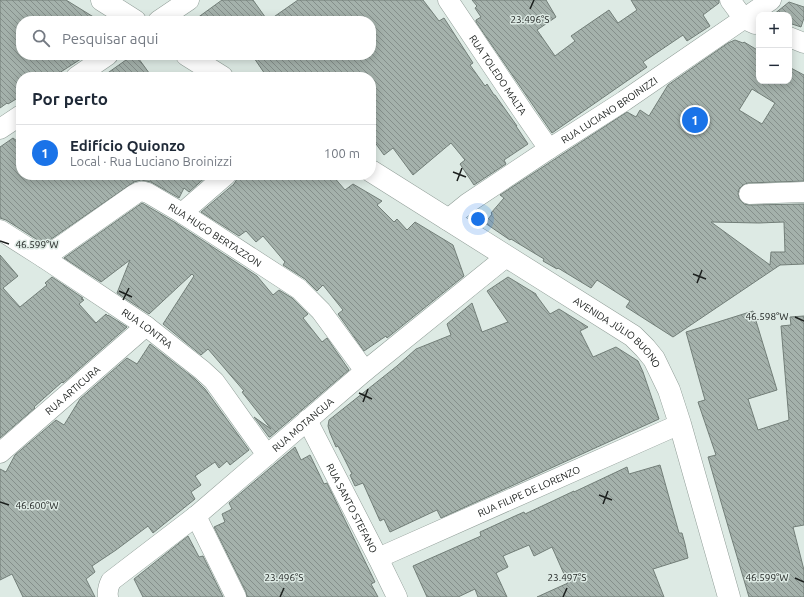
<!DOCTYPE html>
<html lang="pt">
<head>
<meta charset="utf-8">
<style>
	:root { --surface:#fff; --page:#f6f6f7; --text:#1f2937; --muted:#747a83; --line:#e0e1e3; --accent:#1a73e8 }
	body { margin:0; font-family:Ubuntu,sans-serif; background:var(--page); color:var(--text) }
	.controls { position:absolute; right:12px; top:12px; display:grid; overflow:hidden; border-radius:8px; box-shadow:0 2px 10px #0003 }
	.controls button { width:36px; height:36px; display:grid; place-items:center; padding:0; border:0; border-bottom:1px solid var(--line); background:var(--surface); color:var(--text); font:20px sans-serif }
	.you { position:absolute; left:478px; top:219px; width:14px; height:14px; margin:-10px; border:3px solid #fff; border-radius:50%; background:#1a73e8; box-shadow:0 0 0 6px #1a73e833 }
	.badge { display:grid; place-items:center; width:26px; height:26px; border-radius:50%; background:var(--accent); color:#fff; font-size:13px; font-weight:700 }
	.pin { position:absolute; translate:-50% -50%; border:2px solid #fff; box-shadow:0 1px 4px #0006 }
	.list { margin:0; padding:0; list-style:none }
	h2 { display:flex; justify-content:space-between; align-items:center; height:52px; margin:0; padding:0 16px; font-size:17px }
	h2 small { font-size:13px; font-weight:400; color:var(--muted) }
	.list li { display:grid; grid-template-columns:26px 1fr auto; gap:12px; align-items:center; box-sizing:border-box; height:56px; padding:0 16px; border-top:1px solid var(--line) }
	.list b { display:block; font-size:15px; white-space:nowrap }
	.list p { margin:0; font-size:13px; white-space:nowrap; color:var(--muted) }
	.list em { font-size:13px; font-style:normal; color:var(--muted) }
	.icon { flex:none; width:22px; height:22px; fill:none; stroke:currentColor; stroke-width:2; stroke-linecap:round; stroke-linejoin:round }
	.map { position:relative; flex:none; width:804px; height:597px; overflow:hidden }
	.search { position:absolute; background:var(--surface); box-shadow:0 2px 10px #0003; left:16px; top:16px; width:360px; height:44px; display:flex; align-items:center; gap:10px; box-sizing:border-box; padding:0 14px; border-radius:16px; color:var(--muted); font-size:15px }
	.panel { position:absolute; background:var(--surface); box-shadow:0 2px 10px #0003; left:16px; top:72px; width:360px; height:108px; border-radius:16px }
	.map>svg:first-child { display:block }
</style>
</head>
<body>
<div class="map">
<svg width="804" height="597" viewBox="0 0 804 597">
	<defs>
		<pattern id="building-back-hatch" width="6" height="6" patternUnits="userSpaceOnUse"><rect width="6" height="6" fill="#a4b1ab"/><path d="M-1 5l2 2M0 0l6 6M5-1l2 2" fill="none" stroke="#858f8b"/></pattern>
	</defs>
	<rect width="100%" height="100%" fill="#ddeae4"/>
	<g fill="url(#building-back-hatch)" stroke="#727e78" fill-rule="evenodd">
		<polygon points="0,0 66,0 100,21 21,21 21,55 87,55 53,77 21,77 21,96 8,104 7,103 0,108"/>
		<polygon points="222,0 253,0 268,21 193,21"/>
		<polygon points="298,0 423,0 439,21 444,18 473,63 470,65 485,86 487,84 494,95 495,95 517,126 516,126 528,144 504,160 506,164 474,185 460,164 465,160 451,143 413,175 393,148 384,155 371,137 371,77 267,77 252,55 300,55 303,59 309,55 371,55 371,21 268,21"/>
		<polygon points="472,0 546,0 556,17 537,30 555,56 575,41 571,36 609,10 618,23 637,10 631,0 719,0 719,3 703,15 710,26 687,41 683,35 643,62 647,67 552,133 476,22 476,20 481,17 475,8 477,6"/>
		<polygon points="789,2 804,7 804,18 801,27 789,23 789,15 773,15"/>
		<path d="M735,40l8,3 1,-1 15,9v30h30v-14l15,8v106l-56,2 -5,2 -4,4 -1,5 2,6 4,4 5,1 55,-1v60l-24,1 -107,72 -47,-30 4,-6 -33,-21 -6,8 -33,-20 -1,1 -14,-8 1,-2 -33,-20 -1,1 -25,-17 7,-9 -1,-1 13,-15 -4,-3 127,-83 9,5 4,-7 9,6 19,-31 60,-42zM752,89l23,14 -13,21 -23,-14zM711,222l48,1 25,-1 1,30h-14l-1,13z"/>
		<polygon points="133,55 136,55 152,77 102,77"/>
		<polygon points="13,138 21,144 21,175 208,175 189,192 184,188 179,198 151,182 141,180 134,182 44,244 6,220 0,218 0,147"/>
		<polygon points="237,175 332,175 345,190 353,184 382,201 377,205 394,222 397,219 407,230 415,222 453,245 464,276 387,338 386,336 364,351 338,314 343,310 323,285 317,291 305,279 283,265 285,262 263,236 256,242 246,231 239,236 201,212 234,184 237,179"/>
		<polygon points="142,203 176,223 257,276 273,295 279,290 292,298 308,314 303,318 322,342 327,338 349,370 270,437 269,437 254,417 271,429 242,392 244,391 208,349 201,355 163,324 194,276 192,274 149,314 117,293 130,260 101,282 64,258"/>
		<polygon points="0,255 18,276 3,288 20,307 47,285 45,283 52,277 83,298 81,299 84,300 79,304 96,323 106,314 108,316 108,315 127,327 63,383 62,382 34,407 35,408 0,438"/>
		<polygon points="508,277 536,294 536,295 550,314 559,309 588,327 580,331 593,357 616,347 638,361 643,372 659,419 441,518 437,510 390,532 384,519 380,521 363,483 355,486 350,475 352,474 338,446 336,447 330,433 328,426 329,420 397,366 416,349 451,335 447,324 472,303 482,332 508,322 487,291"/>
		<polygon points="753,311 777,390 748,399 758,430 789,420 781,326 791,325 790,317 804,316 804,525 793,527 804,570 804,597 749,597 728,526 708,457 716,455 698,402 705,400 686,332"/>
		<polygon points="150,344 195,379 205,389 249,450 230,465 227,461 219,468 215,462 195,476 201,485 191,492 195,499 153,533 148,526 116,550 92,566 95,572 86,579 95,597 23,597 12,574 0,580 0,469 6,472 15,455 56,420 64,425 80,399 127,358 137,364"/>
		<polygon points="295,447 301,460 310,455 324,484 327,483 375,582 371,584 378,597 247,597 246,592 214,527 225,522 222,514 232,509 229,503"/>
		<polygon points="660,465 679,533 682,533 685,544 688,558 653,569 664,597 537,597 568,583 552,547 534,556 529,545 503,556 508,567 496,573 507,597 478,597 475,589 458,597 427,597 413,566 481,536 480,532 515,516 524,512 525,514 574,491 574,492 627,467 629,474"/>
		<polygon points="188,536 199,557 203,556 223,597 143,597 134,579"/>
	</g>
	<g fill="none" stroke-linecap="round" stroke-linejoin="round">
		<defs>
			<g id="minor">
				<path id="s1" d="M448,0l78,116 23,33"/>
				<polyline points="730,0 744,19 755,24"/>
				<polyline points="158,21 189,0"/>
				<polyline points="789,37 804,43"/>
				<polyline points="76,77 108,55"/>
				<polyline points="0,129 21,115"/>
				<polyline points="749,194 804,192"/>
				<polyline points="182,213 226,175"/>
				<path id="s2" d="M447,220l21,-17 81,-54 75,-48 147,-101"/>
				<path id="s3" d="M0,230l44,28 102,68 56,44 12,11 8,11 45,63"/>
				<path id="s4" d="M44,258l91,-64c5,-3 7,-3 13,-1l34,20 117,76 22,22 44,60"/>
				<path id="s5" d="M307,420l71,138 19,39"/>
				<path id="s6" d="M0,453l146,-127"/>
				<polyline points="196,516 236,597"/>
				<path id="s7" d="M378,558l302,-134"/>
				<path id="s8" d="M108,597c-1,-6 0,-10 3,-16l85,-65 169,-145 141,-114"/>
			</g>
			<g id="major">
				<polyline points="102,0 135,21"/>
				<polyline points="187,55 222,77"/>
				<path id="s9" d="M371,171l262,165 12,12 9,11 15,31 11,34 49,173"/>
			</g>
		</defs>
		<use href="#minor" stroke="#909d97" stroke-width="21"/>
		<use href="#major" stroke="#909d97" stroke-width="23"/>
		<use href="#minor" stroke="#fff" stroke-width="20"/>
		<use href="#major" stroke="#fff" stroke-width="22"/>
	</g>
	<path fill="none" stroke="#1b1f1d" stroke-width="1.5" d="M530,9l4,-9M453,172l13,5M457,181l5,-13M0,241l9,3M693,274l13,5M697,283l5,-13M119,291l13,6M123,300l6,-12M795,317l9,4M359,393l13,6M363,402l5,-13M599,495l13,5M0,502l9,3M603,504l5,-13M795,578l9,4M280,597l4,-9M563,597l4,-9"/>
	<g text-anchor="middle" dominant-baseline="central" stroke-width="3" stroke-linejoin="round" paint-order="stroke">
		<g font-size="10" fill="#1b1f1d" stroke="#ddeae4">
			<text stroke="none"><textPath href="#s1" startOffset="90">RUA TOLEDO MALTA</textPath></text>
			<text stroke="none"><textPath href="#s2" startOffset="196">RUA LUCIANO BROINIZZI</textPath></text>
			<text stroke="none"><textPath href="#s4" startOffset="204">RUA HUGO BERTAZZON</textPath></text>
			<text stroke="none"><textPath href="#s3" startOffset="177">RUA LONTRA</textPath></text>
			<text stroke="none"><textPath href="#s9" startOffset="295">AVENIDA JÚLIO BUONO</textPath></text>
			<text stroke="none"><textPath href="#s6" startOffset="96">RUA ARTICURA</textPath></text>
			<text stroke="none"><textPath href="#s8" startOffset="264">RUA MOTANGUA</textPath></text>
			<text stroke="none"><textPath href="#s7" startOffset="165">RUA FILIPE DE LORENZO</textPath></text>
			<text stroke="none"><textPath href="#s5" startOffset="99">RUA SANTO STEFANO</textPath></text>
		</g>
	</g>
	<g font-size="10" text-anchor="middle" fill="#1b1f1d" stroke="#ddeae4" stroke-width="3" stroke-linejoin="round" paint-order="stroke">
		<text x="530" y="23">23.496°S</text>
		<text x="37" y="248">46.599°W</text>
		<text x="767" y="320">46.598°W</text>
		<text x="37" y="509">46.600°W</text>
		<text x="284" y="581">23.496°S</text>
		<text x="567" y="581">23.497°S</text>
		<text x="767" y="581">46.599°W</text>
	</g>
</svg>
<div class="controls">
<button>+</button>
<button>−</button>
</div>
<div class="you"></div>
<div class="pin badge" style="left:695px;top:120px">1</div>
<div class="search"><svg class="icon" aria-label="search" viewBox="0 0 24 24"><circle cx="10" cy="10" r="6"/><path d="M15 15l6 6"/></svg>Pesquisar aqui</div>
<section class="panel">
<h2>Por perto<small></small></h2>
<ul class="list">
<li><span class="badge">1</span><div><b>Edifício Quionzo</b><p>Local · Rua Luciano Broinizzi</p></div><em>100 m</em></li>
</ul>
</section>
</div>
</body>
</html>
